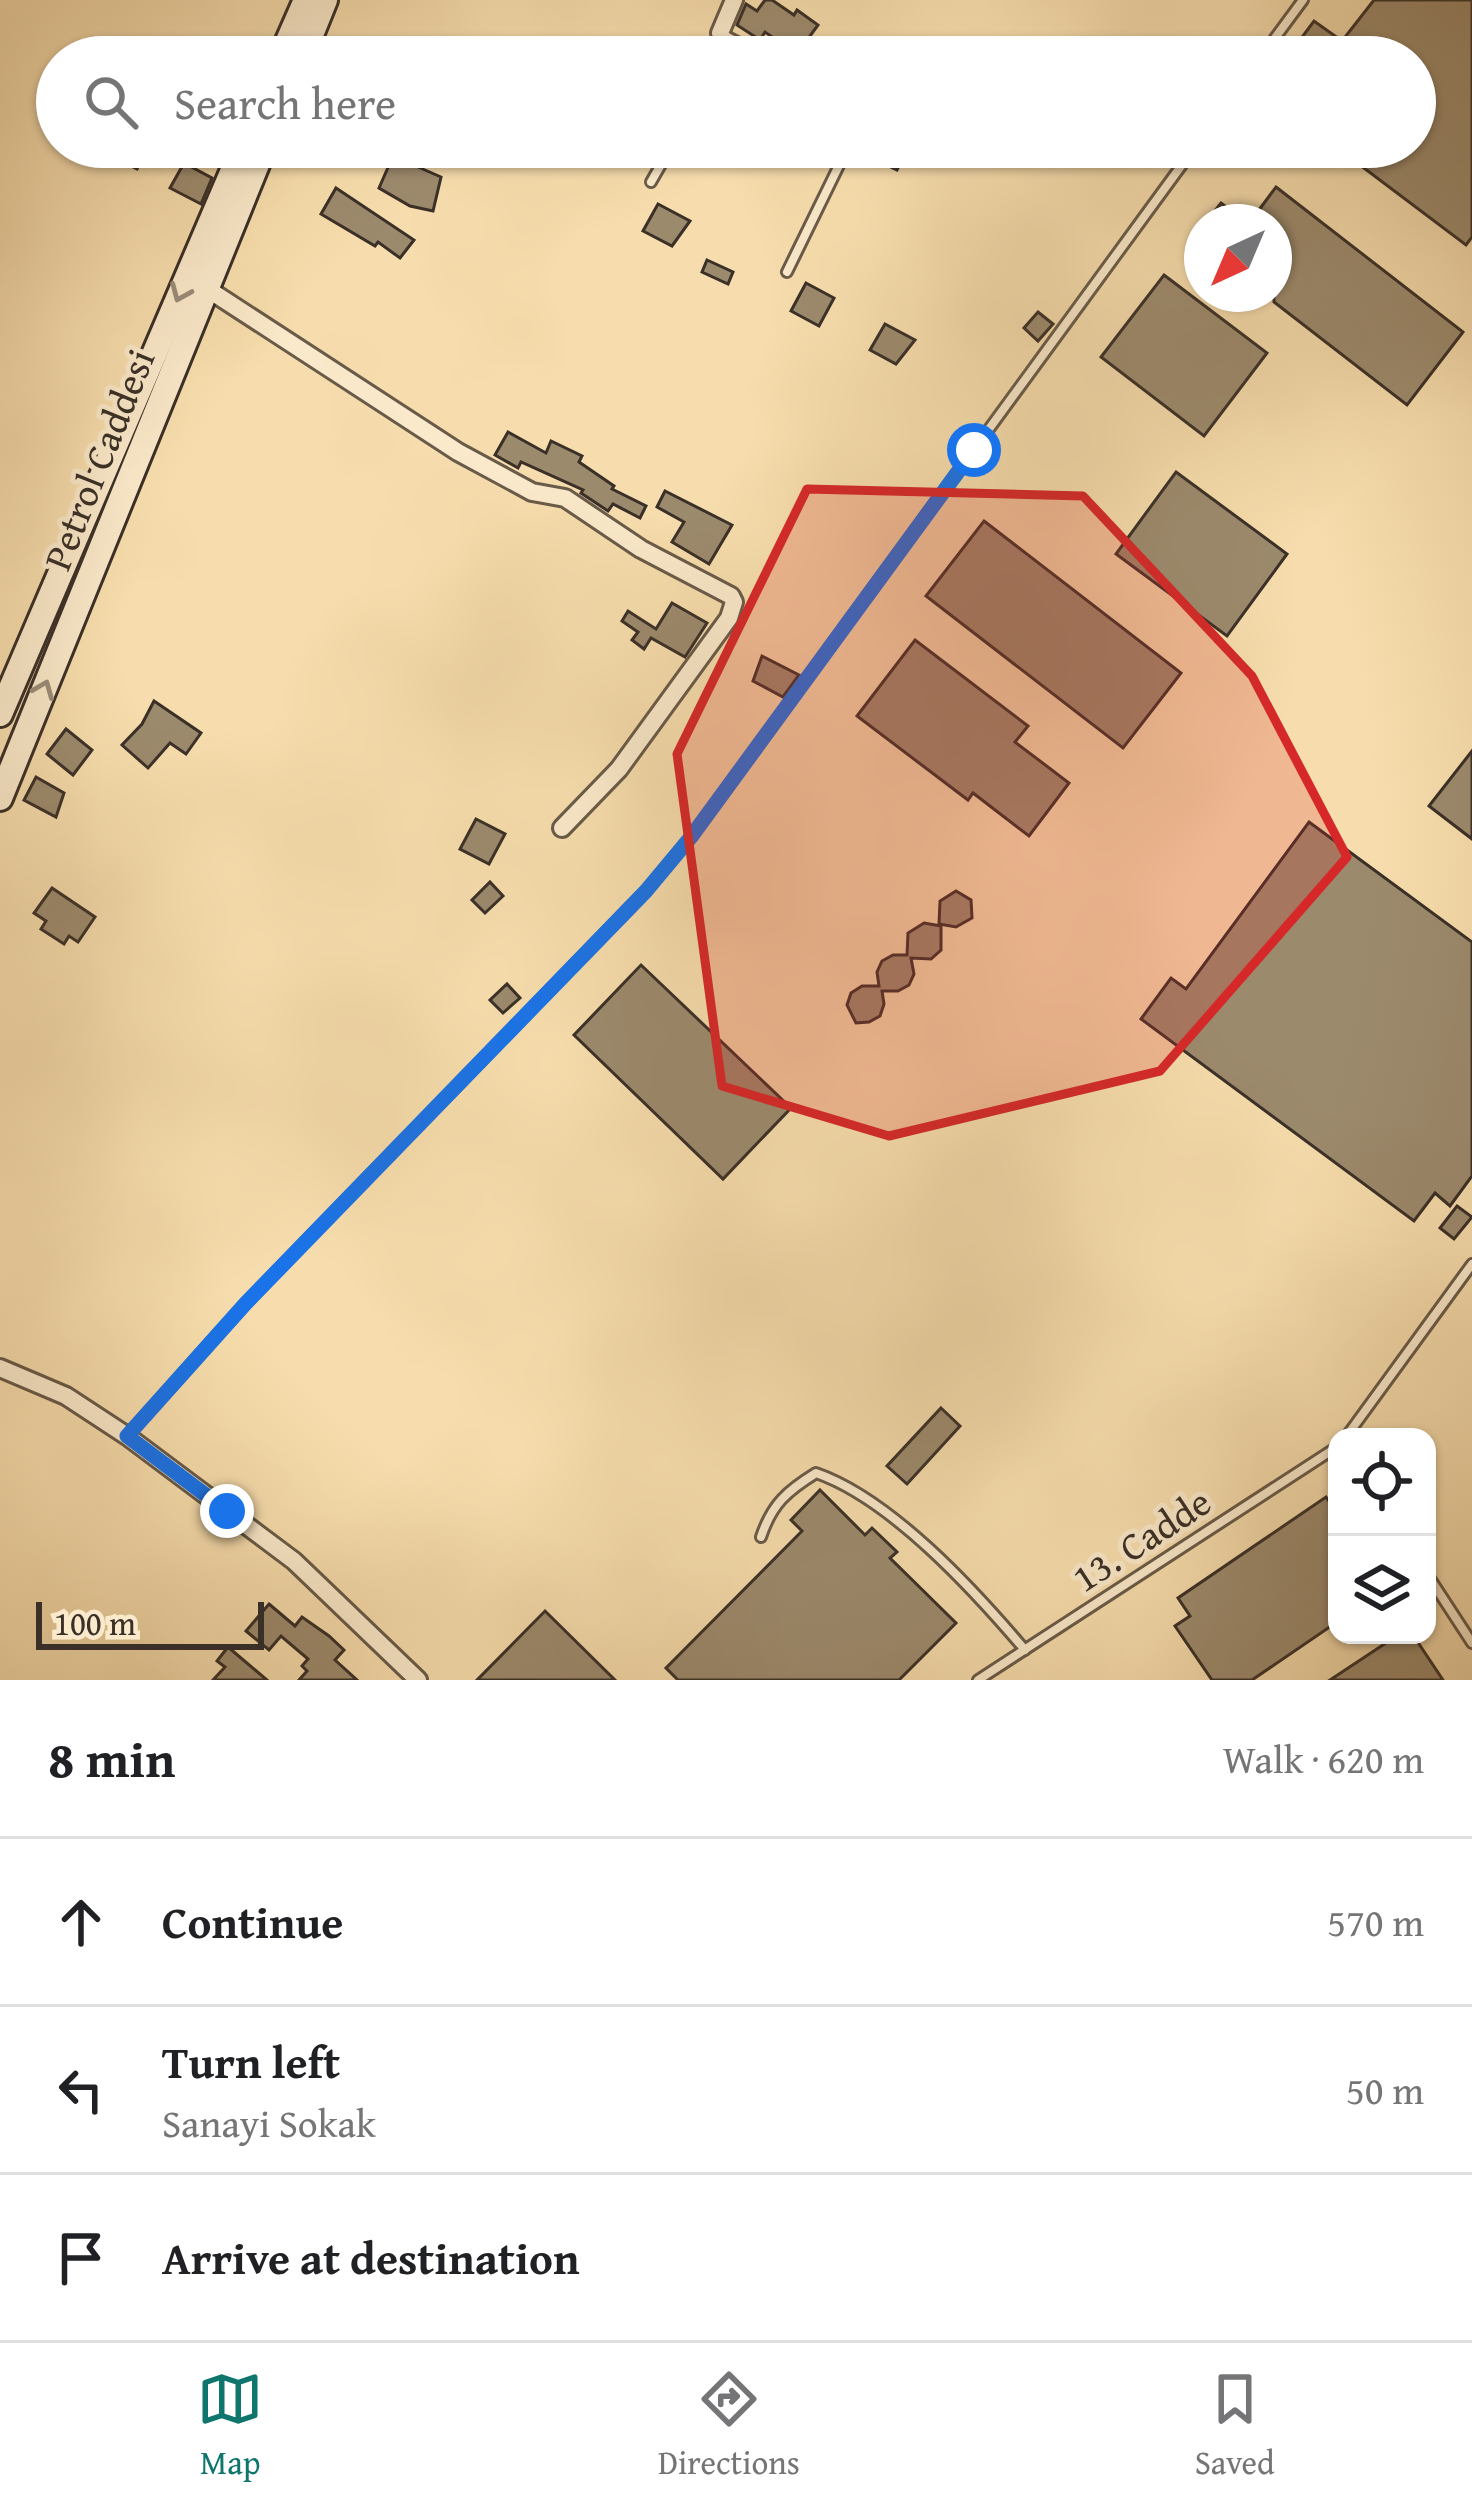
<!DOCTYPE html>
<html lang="en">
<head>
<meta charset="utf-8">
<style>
	:root { --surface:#fff; --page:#f2f2f2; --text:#202124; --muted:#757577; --line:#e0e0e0; --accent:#0f766e }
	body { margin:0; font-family:"Gentium Book Plus",serif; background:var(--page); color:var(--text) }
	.controls { position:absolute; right:36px; bottom:36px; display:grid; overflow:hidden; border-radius:24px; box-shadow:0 3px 9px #0004 }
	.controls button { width:108px; height:108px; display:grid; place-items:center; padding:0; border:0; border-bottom:3px solid var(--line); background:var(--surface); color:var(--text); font:60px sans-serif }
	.compass { position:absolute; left:1184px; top:204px; width:108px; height:108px; border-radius:50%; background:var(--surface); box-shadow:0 3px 9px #0004; rotate:224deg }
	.scale { position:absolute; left:36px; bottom:30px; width:228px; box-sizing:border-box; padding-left:12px; border:6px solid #3a3028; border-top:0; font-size:33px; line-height:42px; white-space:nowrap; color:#3a3028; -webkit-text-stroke:9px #fae9ca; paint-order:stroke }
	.stop { position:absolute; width:36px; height:36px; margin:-27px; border:9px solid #1a73e8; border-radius:50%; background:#fff }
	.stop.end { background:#1a73e8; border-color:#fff; box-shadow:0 3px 12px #0008 }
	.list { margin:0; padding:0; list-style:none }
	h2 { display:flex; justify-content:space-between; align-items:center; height:156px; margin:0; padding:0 48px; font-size:51px }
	h2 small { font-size:39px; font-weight:400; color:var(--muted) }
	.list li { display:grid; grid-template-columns:78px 1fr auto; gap:36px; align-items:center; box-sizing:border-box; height:168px; padding:0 48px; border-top:3px solid var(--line) }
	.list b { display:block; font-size:45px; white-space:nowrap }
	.list p { margin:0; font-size:39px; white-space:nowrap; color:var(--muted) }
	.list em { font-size:39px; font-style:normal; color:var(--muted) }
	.icon { flex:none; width:66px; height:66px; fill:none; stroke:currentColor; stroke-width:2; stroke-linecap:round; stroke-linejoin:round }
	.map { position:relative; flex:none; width:1472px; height:1680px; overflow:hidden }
	.search { position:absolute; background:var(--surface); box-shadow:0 3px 9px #0004; left:36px; right:36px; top:36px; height:132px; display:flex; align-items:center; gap:30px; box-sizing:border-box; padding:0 42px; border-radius:66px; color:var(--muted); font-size:45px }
	.sheet { height:660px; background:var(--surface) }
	nav { display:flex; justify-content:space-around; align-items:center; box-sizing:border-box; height:168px; border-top:3px solid var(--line); background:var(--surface); font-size:33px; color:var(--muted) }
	nav a { display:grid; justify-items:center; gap:6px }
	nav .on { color:var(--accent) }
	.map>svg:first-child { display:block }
</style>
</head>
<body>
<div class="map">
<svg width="1472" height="1680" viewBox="0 0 1472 1680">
	<rect width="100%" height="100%" fill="#f7ddad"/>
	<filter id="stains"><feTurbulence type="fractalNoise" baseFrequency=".00167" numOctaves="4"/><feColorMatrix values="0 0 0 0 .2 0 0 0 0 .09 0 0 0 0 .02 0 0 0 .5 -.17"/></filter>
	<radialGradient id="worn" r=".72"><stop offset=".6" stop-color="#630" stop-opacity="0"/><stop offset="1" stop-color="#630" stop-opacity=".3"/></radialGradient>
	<g fill="#9c8a6d" stroke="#3a3028" stroke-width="3">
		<polygon points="765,0 772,0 794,15 797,10 818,25 797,54 765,32 760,40 737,25 746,4 757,11"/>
		<polygon points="1374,0 1472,0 1472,237 1466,245 1336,147 1415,147 1415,57 1306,57 1294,48 1314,21 1342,41"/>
		<polygon points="94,147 148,147 137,169"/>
		<polygon points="875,147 908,147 897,170 870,157"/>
		<polygon points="393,156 441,177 433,211 410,206 379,188"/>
		<polygon points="184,163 212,178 201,204 170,188"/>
		<polygon points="1276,187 1463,332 1407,405 1274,302 1274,222 1250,222"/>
		<polygon points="336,188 414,240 400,258 378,242 375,246 321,214"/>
		<polygon points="1221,203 1246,222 1206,222"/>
		<polygon points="658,204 690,221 672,246 643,231"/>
		<polygon points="707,260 733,272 728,284 702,272"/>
		<polygon points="1164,275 1267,353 1204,436 1101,357"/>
		<polygon points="806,283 834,298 819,326 791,311"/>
		<polygon points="1038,312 1053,324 1038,341 1024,328"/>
		<polygon points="885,324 915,340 896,364 870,350"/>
		<polygon points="508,432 546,453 551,441 582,456 579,462 614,486 612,489 646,506 640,518 613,504 608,511 581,493 583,490 521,462 518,468 495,455"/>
		<polygon points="1176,472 1287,554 1227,636 1116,554"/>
		<polygon points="665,491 732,525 709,564 672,542 684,522 657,507"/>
		<polygon points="984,521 1181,673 1123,748 926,596"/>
		<polygon points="672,603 707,623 685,657 651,638 644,649 632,640 638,632 622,621 628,611 656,629"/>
		<polygon points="915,640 1028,726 1015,742 1069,783 1029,836 973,793 968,800 857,716"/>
		<polygon points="762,656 799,675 783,697 753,681"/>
		<polygon points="154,701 201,733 186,754 170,743 148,768 122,745 142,724"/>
		<polygon points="66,729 92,750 73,775 47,754"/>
		<polygon points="1472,751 1472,839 1429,806"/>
		<polygon points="36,777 64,793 56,817 24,800"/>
		<polygon points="476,819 505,834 489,864 460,849"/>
		<polygon points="1309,822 1472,942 1472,1176 1450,1206 1435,1193 1414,1221 1141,1019 1171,978 1186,989"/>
		<polygon points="490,882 503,896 485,913 472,900"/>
		<polygon points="52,888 95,917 78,942 69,936 64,944 41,929 46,921 34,913"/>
		<polygon points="956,891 971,900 972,918 956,927 939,924 940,901"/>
		<polygon points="924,923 941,926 941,950 931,959 911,958 914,974 909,985 898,991 882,991 884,1004 880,1016 869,1022 856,1023 847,1005 851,993 862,986 879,986 877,972 882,961 893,955 907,955 908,933"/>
		<polygon points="641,965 791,1108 723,1179 574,1035"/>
		<polygon points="507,984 520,998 503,1013 490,1000"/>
		<polygon points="1457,1206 1472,1217 1454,1239 1440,1228"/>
		<polygon points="941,1408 960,1426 907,1484 887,1466"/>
		<polygon points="820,1490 865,1535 872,1528 897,1552 890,1558 956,1623 899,1680 678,1680 666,1668 802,1531 791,1520"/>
		<polygon points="1326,1497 1337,1513 1337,1622 1252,1680 1212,1680 1175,1626 1190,1616 1178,1598"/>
		<polygon points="269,1604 295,1626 302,1617 329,1636 344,1650 335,1660 357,1680 299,1680 307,1671 302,1666 308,1659 281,1636 269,1650 246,1631"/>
		<polygon points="545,1611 615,1680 477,1680"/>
		<polygon points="1398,1635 1413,1635 1443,1680 1330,1680"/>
		<polygon points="228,1647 267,1680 213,1680 225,1667 217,1661"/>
	</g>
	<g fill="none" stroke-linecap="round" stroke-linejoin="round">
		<defs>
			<g id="lane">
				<polyline points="713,57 720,33 766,57"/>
				<polyline points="1261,57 1303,0"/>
				<polyline points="651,182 671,147"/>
				<polyline points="787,272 848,147"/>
				<polyline points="127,1436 246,1303 646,891 691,837 1195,147"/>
				<polyline points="1346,1437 1472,1264"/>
				<path d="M761,1537c11,-33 26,-46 55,-64 75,26 158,117 209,177"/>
				<polyline points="1427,1574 1472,1643"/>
				<polyline points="978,1680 1337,1447"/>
			</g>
			<g id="street">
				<polyline points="720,33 734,0"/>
				<polyline points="206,288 458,452 532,492 565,498 641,549 731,596 734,602 729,618 619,769 562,828"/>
				<polyline points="0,1368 66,1396 127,1436 294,1561 418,1680"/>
			</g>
			<g id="secondary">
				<polyline points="281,57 306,0"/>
				<polyline points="302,57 325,0"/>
				<polyline points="0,714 243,147"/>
				<polyline points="0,798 264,147"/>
			</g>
		</defs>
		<use href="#lane" stroke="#695b49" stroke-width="14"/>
		<use href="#street" stroke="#695b49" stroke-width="22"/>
		<use href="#secondary" stroke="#3a3028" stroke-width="30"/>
		<use href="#lane" stroke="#fae9ca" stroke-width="8"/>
		<use href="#street" stroke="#fae9ca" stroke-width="16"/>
		<use href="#secondary" stroke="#fae9ca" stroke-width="24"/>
	</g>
	<defs><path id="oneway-chevron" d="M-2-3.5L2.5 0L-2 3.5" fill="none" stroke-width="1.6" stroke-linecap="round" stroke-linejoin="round" transform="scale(3)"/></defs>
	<g stroke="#9a8c79">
		<use href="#oneway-chevron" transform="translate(180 293) rotate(113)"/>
		<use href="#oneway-chevron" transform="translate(44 689) rotate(-68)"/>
	</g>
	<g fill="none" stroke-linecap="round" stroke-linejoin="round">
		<polyline stroke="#1a73e8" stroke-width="15" points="227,1511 127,1436 246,1303 646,891 691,837 974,450"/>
	</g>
	<path fill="#d62828" fill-opacity="0.2" stroke="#d62828" stroke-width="9" stroke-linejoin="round" d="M807,489l276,7 169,180 95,181 -187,214 -271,65 -167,-50 -45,-332z"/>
	<g text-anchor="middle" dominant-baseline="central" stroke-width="10" stroke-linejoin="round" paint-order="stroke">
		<g font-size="39" fill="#3a3028" stroke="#fae9ca">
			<text transform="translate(98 459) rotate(-68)">Petrol Caddesi</text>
			<text transform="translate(1141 1539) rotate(-33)">13. Cadde</text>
		</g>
	</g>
	<rect width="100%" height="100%" filter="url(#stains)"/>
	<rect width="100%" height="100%" fill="url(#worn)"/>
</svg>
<div class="controls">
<button><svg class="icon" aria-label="locate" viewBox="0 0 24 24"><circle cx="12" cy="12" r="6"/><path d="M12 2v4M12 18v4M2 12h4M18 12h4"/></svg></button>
<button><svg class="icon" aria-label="layers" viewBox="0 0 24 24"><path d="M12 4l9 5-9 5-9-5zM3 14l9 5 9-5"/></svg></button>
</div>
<svg class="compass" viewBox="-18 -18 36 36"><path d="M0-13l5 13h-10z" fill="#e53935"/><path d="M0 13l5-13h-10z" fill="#757577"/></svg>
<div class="scale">100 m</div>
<div class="stop" style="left:974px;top:450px"></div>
<div class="stop end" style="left:227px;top:1511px"></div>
<div class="search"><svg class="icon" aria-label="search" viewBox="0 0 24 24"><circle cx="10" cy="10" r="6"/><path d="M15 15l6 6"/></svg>Search here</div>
</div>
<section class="sheet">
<h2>8 min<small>Walk · 620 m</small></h2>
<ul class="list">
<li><svg class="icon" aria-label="ahead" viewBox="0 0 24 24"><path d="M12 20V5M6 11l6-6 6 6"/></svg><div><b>Continue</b></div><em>570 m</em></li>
<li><svg class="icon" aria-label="left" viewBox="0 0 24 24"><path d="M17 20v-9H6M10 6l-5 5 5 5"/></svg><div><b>Turn left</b><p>Sanayi Sokak</p></div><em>50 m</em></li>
<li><svg class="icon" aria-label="arrive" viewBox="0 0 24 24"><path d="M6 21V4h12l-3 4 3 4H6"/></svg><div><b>Arrive at destination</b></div></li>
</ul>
</section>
<nav>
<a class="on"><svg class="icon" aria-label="map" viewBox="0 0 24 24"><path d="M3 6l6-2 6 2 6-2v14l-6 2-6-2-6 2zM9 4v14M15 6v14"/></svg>Map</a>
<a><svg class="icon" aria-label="directions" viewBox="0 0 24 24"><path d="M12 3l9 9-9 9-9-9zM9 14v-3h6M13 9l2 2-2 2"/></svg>Directions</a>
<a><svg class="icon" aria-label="saved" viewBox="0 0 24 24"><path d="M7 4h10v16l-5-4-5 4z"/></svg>Saved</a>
</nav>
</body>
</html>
